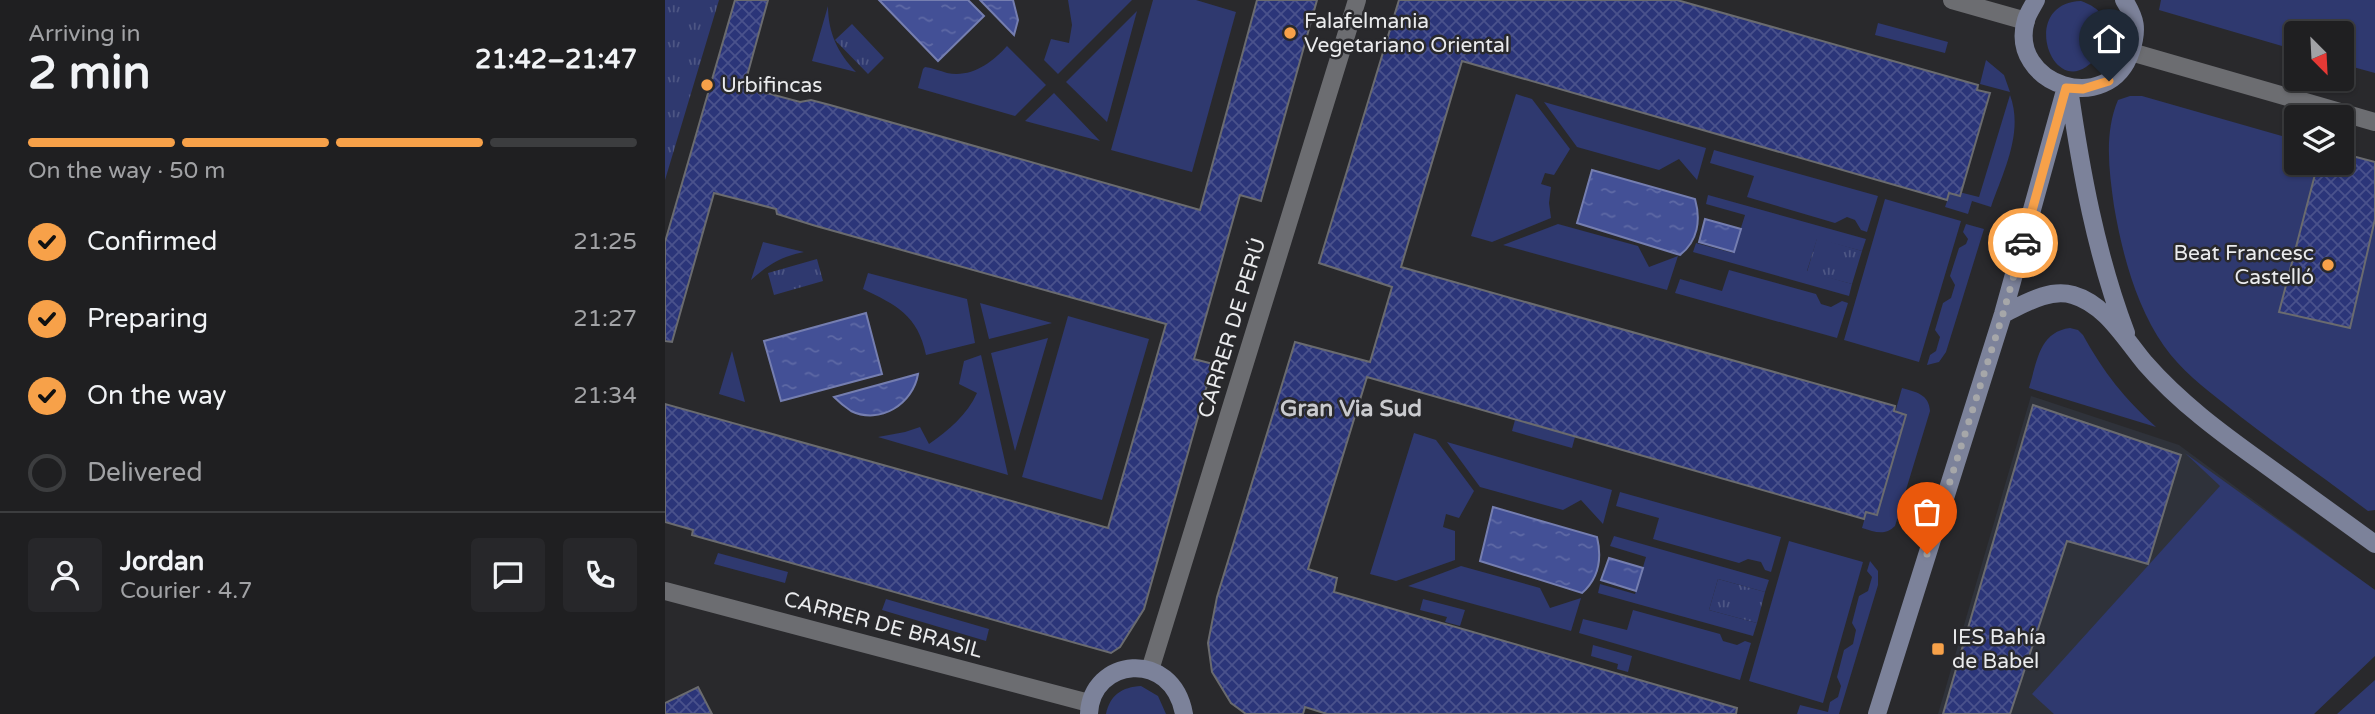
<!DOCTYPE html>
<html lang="en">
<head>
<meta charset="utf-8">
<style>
	body { margin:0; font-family:"Varela Round",sans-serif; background:#27272a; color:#f1f3f6; height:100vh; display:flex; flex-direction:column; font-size:26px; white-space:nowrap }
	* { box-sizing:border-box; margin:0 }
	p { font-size:23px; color:#a1a2a5 }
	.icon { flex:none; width:38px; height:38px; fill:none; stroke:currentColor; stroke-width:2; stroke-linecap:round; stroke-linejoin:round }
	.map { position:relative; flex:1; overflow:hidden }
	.drawer { display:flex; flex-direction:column; background:#1f1f21; width:665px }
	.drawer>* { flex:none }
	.needle { width:46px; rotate:156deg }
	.controls { position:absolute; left:1619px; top:21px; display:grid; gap:14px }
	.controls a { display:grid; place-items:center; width:70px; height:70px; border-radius:7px; background:#1f1f21; box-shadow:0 2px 5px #0004,0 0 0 2px #3c3d3f; font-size:35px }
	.pin { position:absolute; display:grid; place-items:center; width:60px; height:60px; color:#fff; margin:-72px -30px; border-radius:50% 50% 50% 0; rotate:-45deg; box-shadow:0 0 7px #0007 }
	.pin .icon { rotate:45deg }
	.courier { position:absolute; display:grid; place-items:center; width:70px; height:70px; margin:-35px; border:5px solid #f7a149; border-radius:50%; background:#fff; color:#222; box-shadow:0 2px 9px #0007 }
	.summary em { font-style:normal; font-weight:700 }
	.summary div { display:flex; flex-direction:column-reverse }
	.summary { display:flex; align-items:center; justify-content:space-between; height:119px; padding:0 28px }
	h1 { font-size:46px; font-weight:700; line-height:52px }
	.bar { display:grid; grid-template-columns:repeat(4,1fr); gap:10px 7px; align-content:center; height:84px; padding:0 28px }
	.bar i { height:9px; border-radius:5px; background:#3c3d3f }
	.bar .on { background:#f7a149 }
	.bar p { grid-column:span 4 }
	.line { display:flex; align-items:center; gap:18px; padding:0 28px; border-top:2px solid #3c3d3f }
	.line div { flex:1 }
	.round { display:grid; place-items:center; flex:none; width:74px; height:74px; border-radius:7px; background:#27272a }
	ol { padding:0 28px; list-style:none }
	li { display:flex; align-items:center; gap:21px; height:77px }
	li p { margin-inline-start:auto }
	li .icon { padding:7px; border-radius:50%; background:#f7a149; color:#111; stroke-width:4 }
	li:last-child { color:#a1a2a5 }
	li i { width:38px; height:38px; border:4px solid #3c3d3f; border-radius:50% }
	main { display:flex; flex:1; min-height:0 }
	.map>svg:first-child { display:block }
	.built { fill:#2f323a }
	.green { fill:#2f396f }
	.park { fill:url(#park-tufts) }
	.water { fill:url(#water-ripples); stroke:#757eb0; stroke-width:2 }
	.building { fill:url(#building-cross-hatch); stroke:#6a6b6f; stroke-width:2 }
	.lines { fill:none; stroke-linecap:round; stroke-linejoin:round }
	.street { stroke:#6c6d71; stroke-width:18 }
	.secondary { stroke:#7c829a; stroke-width:18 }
	.done { stroke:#a6a7a9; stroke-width:7; stroke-dasharray:0 12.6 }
	.route { stroke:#f7a149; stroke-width:9 }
	.poi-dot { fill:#f7a149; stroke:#29292c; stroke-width:2.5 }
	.labels { text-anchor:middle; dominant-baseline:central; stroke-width:5; stroke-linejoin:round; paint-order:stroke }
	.poi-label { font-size:21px; fill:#eaebed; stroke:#29292c; text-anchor:start }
	.street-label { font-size:21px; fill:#eaebed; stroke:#29292c }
	.neighbourhood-label { font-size:23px; font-weight:bold; fill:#c9cace; stroke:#29292c }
</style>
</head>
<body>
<main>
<section class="drawer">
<div class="summary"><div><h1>2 min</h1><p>Arriving in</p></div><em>21:42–21:47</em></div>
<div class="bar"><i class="on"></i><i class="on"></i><i class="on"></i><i></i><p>On the way · 50 m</p></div>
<ol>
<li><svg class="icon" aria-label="check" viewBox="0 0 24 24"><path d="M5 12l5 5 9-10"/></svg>Confirmed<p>21:25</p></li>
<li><svg class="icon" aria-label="check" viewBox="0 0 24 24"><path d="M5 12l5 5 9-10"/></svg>Preparing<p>21:27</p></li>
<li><svg class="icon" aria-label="check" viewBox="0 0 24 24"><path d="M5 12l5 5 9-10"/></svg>On the way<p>21:34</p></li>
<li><i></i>Delivered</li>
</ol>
<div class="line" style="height:126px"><a class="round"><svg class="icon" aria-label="person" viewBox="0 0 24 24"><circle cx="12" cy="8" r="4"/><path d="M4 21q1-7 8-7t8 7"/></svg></a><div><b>Jordan</b><p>Courier · 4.7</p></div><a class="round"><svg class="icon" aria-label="chat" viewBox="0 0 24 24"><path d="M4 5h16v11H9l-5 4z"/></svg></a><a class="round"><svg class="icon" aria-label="phone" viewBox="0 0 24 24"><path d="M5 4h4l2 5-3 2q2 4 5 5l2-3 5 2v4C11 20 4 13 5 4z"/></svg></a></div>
</section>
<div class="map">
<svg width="1710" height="714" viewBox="0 0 1710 714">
	<defs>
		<pattern id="park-tufts" width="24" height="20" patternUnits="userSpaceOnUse" patternTransform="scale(1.75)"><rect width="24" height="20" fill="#2f396f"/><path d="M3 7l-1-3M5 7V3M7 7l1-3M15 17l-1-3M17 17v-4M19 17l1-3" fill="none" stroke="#4d5684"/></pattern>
		<pattern id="water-ripples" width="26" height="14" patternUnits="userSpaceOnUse" patternTransform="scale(1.75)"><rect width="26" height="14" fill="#435096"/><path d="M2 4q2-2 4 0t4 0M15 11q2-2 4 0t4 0" fill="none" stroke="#5e69a5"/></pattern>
		<pattern id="building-cross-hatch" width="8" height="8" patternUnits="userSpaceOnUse" patternTransform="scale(1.75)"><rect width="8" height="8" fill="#2b3579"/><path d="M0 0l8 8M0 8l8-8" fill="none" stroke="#4a528c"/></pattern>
	</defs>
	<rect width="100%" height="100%" fill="#29292c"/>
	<path class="built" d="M1366 396 1514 445 1710 590V650L1645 714H1273Z"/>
	<path class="green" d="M403 0H467L393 74 379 60 386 39 404 43 407 25Z
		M488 0H531L571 12 527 172 446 150Z
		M1496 0H1710V73L1677 64 1676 33H1631V50L1494 10Z
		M1416 1C1434 7 1449 22 1442 42 1438 52 1430 61 1421 67 1384 92 1356 3 1416 1Z
		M163 6C163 33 173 53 191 72L147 61Z
		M472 11 442 122 401 82Z
		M1213 23 1283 42 1280 53 1210 35Z
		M342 46 381 85 350 116 253 88 258 69 260 67C268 68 275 71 282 73 306 78 327 63 342 46Z
		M1321 60 1339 75 1345 92 1315 84Z
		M389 93 435 141 360 121Z
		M851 94 867 99 905 149 889 175 880 173 876 184 886 187 884 203 886 218 827 242 806 236Z
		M1345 95C1359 133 1338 172 1326 207L1307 201 1303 214 1280 207 1286 190 1314 197Z
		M1465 96H1477L1631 140V163H1676L1677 153 1710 163V510L1703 511C1655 475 1607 442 1561 405 1538 387 1516 370 1499 346 1471 306 1457 253 1449 206 1444 171 1439 133 1453 100Z
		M879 102 1041 148 1032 180 1014 159 994 170 912 147Z
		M1049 150 1213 196 1202 232 1196 230 1190 220 1182 217 1170 223 1082 197 1089 176 1045 163Z
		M1043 195 1201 239 1197 251 1152 239 1142 271 1187 284 1184 296 1028 252 1031 243 1068 253 1080 215 1041 204Z
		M1220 199 1296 221 1254 362 1179 340Z
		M893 224 973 246 984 267 1013 256 1002 290 838 245Z
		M1301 224 1319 229 1281 352 1274 362 1262 365 1265 355 1271 351 1275 337 1270 330 1278 303 1286 298 1290 285 1285 276 1294 248 1301 244 1303 239 1298 232Z
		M98 242 139 252C117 256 101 266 86 280Z
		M1064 270 1151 294 1156 304 1166 307 1177 301 1183 303 1172 338 1010 293 1015 279 1057 291Z
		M203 273 302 299 310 343 261 355C253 315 231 305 198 289Z
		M315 303 387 323 324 339Z
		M403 316 484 339 437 500 357 477Z
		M1405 328 1413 330 1418 335C1439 373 1459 398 1491 427L1364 388C1372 362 1374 332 1405 328Z
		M383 338 350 451 326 353Z
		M67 351 80 402 54 394Z
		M316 355 343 475 213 437 240 432 255 427 264 444C284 430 302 415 312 393L294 384 299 361Z
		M1237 388C1251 392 1264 394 1265 411L1230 526C1220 536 1210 532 1197 528Z
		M867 419 896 427 895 433 910 437 907 448 847 431 850 420 865 424Z
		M749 433 771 440 809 491 794 518 781 514 778 527 790 531V560L731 581 705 574Z
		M782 442 947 490 938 524 916 500 898 510 815 487Z
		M1520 453 1710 590V656L1649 714H1389L1367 694 1555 486Z
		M955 492 1116 537 1106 572 1100 570 1096 562 1083 559 1074 563 988 539 994 518 951 506Z
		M949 536 1104 580 1100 592 1053 579 1044 610 1092 623 1088 636 933 593 935 584 970 594 981 557 945 546Z
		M1124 541 1198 562 1158 703 1084 681Z
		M53 553 123 572 120 583 49 564Z
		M1205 561 1213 571V585L1174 714H1132L1135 705 1163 712 1165 702 1173 697 1176 686 1172 677 1179 650 1188 644 1191 630 1187 623 1194 596 1203 591 1207 577 1202 571Z
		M796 566 875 588 885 608 916 598 906 631 743 586Z
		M221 599 324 629 321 641 217 610Z
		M758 599 800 610 795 626 780 622 782 617 755 610Z
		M968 610 1055 634 1058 641 1072 645 1080 641 1086 643 1075 680 914 633 918 619 962 630Z
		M928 645 967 656 963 672 952 669 953 664 926 656Z
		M1710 680V714H1672Z
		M476 686 493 696 501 714H441C445 695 457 687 476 686Z"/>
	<path class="park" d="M0 0H54L0 180Z
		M187 24 219 58 203 74 170 40Z
		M1152 238 1197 251 1187 284 1142 272Z
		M152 259 158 281 109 295 103 273Z
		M1053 579 1100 592 1092 623 1044 610Z"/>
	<path class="water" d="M214 0H303L319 16 273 61Z
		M315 0H348L353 20 349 35Z
		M927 170 1030 199C1036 220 1033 241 1015 255L912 223Z
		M1040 219 1076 229 1069 252 1034 242Z
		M201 313 217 374 116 401 99 341Z
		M253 374C248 404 215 425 186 411 180 407 174 402 169 397Z
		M828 507 932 537C937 558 934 578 917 593L815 561Z
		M944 558 978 568 971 591 936 580Z"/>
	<path class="building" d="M70 0H103L79 87 135 102 146 100 165 105 535 210 592 0H652L596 201 575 195 529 359 548 364 479 609 455 647 446 653 27 535 28 530 0 522V404L443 528 501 324 151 226 112 214 111 209 49 193 7 342 0 341V242Z
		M734 0H1012L1313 85 1312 90 1325 93 1295 196 1284 193 1282 200 797 61 736 267 1230 406 1229 411 1241 415 1212 515 1201 512 1199 519 702 377 643 569 672 578 669 592 1072 708 1071 714H662L640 707 638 714H581L566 703 547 672 543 643 552 597 630 342 705 362 727 287 654 263Z
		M1676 153 1710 162V219L1685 328 1614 312 1653 163H1676Z
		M1368 405 1516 455 1483 564 1402 541 1345 714H1278Z
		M33 687 47 714H0V703Z"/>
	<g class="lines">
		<path class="street" d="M1287 0 1361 21
			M1466 52 1710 122
			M0 591 424 703
			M485 670 692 0"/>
		<path class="secondary" d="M1371 0C1368 6 1363 13 1361 20 1342 84 1444 119 1466 51 1473 29 1471 19 1459 0
			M1404 88C1416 171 1431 254 1461 333
			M1338 314C1359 304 1384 288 1408 295 1440 304 1460 339 1480 363 1514 402 1556 433 1598 463 1635 490 1673 517 1710 544
			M424 714C426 658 507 648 519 714
			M1212 714 1338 314 1401 87"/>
	</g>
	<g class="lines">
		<path class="done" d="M1262 554 1338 314 1358 243"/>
		<path class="route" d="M1358 243 1401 88 1418 89 1444 81"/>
	</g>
	<g class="poi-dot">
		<circle cx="625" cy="33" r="7"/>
		<circle cx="42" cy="85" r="7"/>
		<circle cx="1663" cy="265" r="7"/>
		<rect x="1266" y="642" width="14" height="14" rx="3.5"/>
	</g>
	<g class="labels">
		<g class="poi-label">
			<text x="639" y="21">Falafelmania<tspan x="639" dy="24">Vegetariano Oriental</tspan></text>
			<text x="56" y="85">Urbifincas</text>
			<text x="1649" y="253" text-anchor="end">Beat Francesc<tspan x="1649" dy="24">Castelló</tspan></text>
			<text x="1287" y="637">IES Bahía<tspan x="1287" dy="24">de Babel</tspan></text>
		</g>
		<g class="street-label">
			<text transform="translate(567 328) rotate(-73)">CARRER DE PERÚ</text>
			<text transform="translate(218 625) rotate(15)">CARRER DE BRASIL</text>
		</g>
		<g class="neighbourhood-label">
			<text x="686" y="409">Gran Via Sud</text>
		</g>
	</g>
</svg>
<div class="controls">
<a><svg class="needle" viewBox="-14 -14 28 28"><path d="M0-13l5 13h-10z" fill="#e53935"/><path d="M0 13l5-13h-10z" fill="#a1a2a5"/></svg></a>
<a><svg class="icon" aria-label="layers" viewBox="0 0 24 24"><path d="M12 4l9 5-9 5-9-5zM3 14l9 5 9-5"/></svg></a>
</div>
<div class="pin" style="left:1262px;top:554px;background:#ea580c"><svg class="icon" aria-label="bag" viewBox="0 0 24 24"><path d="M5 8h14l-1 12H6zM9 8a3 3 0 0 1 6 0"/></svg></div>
<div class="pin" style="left:1444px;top:81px;background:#1f2937"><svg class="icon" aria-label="home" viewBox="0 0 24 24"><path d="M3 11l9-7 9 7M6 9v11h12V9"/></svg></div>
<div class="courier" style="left:1358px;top:243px"><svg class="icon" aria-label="car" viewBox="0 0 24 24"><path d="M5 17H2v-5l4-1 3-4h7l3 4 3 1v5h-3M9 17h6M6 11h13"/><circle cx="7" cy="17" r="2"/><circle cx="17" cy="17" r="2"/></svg></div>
</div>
</main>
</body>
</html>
